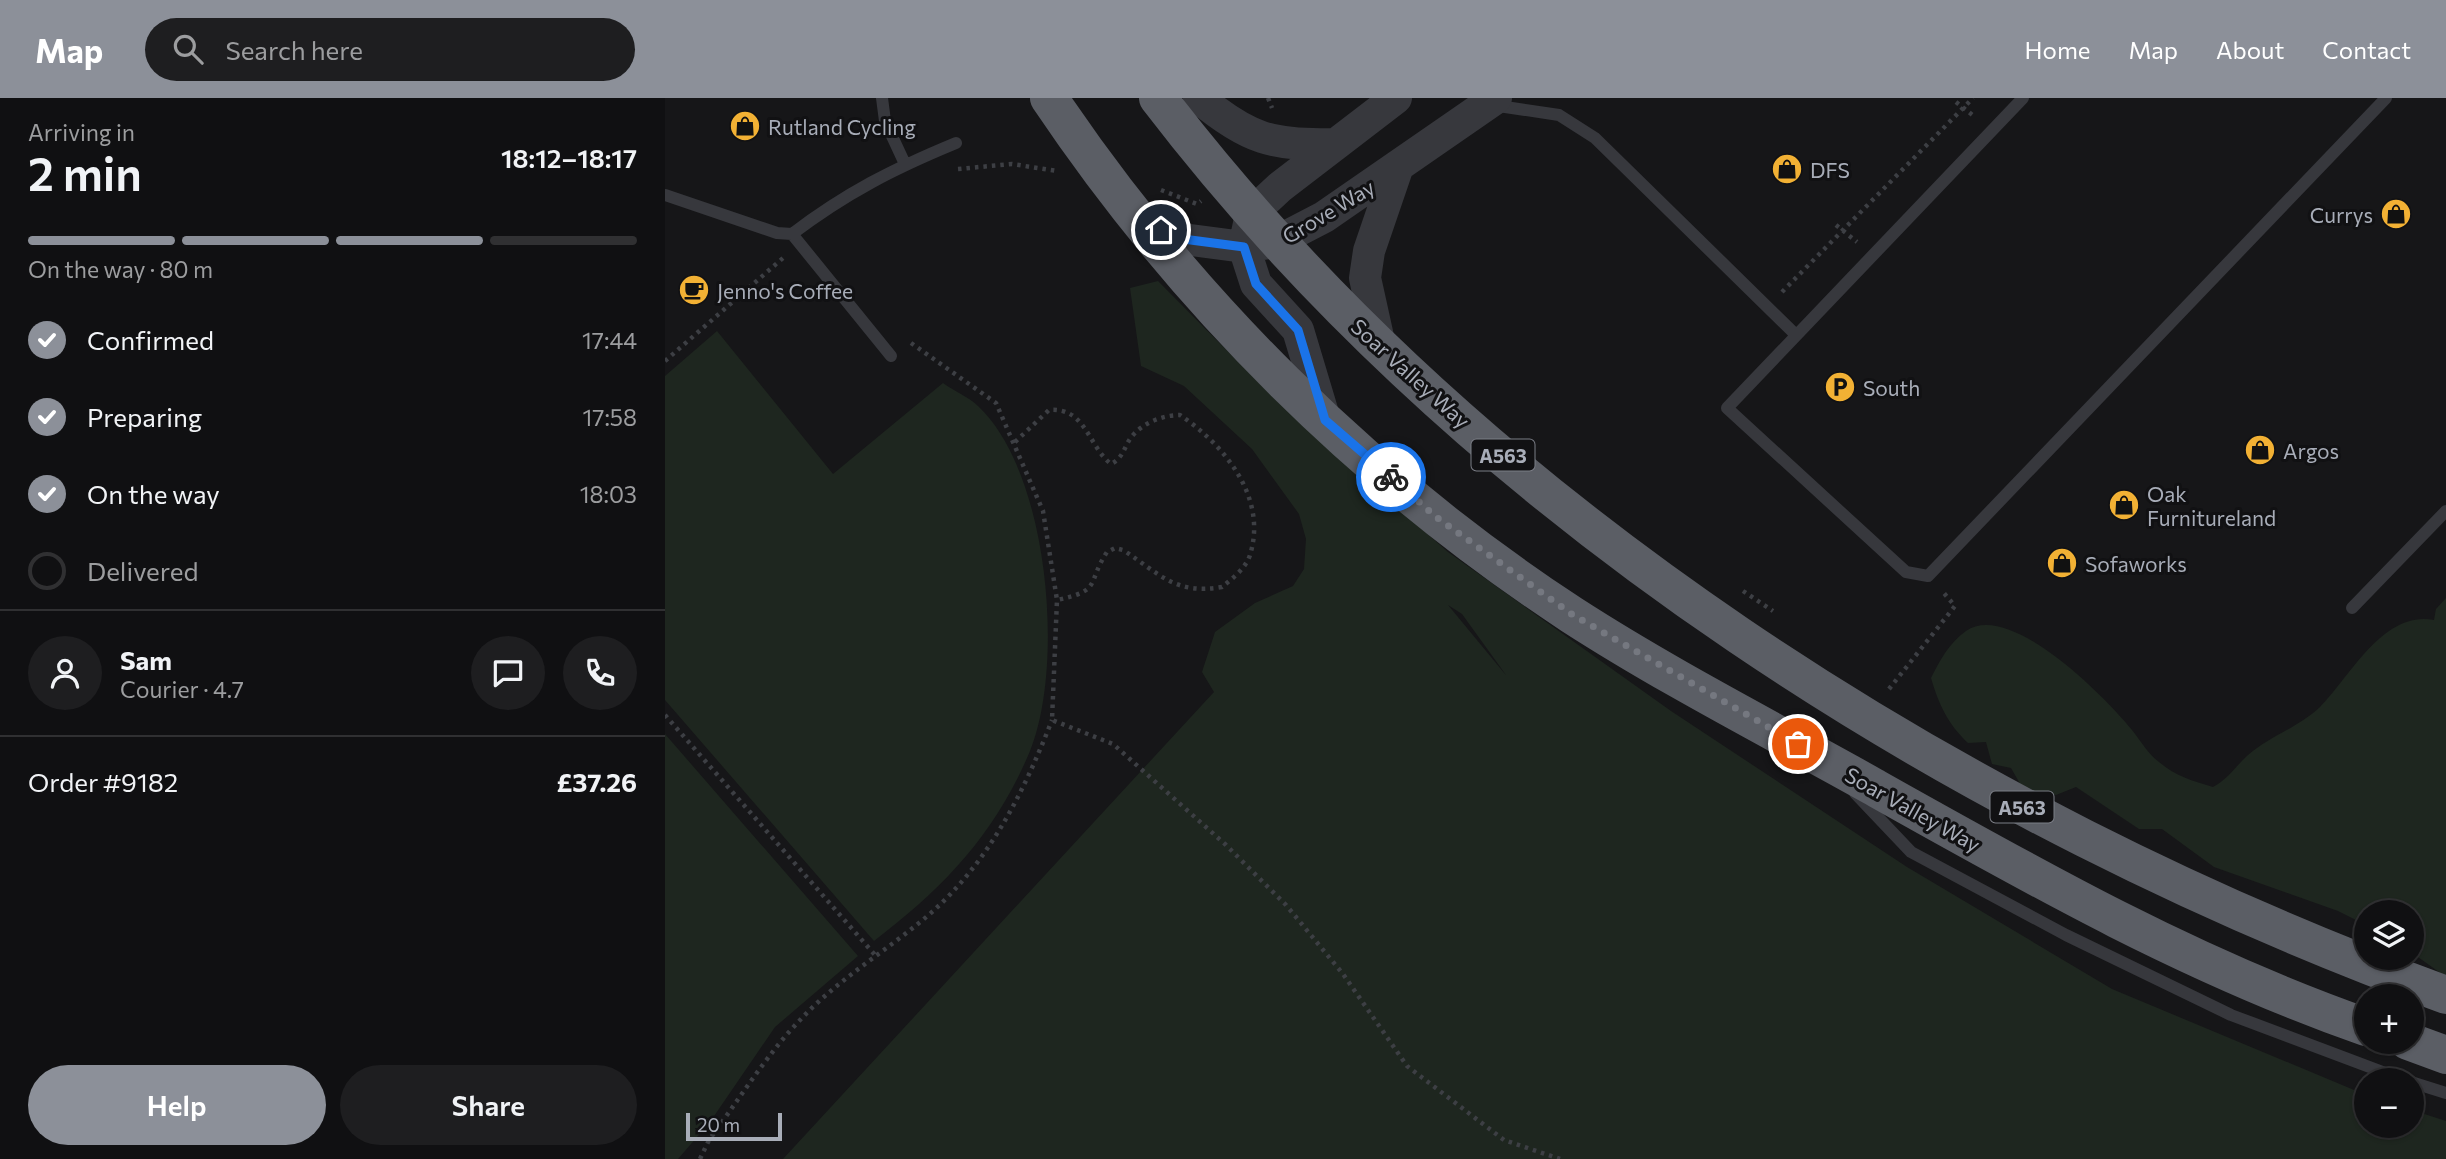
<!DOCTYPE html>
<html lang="en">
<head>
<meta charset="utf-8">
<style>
	body { margin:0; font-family:Commissioner,sans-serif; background:#1e1e20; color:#f1f3f6; height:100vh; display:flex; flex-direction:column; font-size:26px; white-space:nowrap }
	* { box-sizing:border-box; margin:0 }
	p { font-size:23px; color:#9c9d9f }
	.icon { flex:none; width:38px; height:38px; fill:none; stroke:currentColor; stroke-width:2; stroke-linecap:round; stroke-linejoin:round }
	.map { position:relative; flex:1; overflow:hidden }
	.sheet { display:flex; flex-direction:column; background:#101012; width:665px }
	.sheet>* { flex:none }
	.tools { position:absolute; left:1689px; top:802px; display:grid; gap:14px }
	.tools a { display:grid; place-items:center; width:70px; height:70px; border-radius:50%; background:#101012; box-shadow:0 2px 5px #0004,0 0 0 2px #303032; font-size:35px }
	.scale { position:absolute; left:21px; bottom:18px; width:96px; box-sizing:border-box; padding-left:7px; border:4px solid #a8adb8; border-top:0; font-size:19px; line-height:24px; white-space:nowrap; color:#a8adb8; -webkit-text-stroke:5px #111113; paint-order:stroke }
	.pin { position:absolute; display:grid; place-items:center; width:60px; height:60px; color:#fff; margin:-30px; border:4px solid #fff; border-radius:50%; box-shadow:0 2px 7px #0007 }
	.courier { position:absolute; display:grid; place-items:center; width:70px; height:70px; margin:-35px; border:5px solid #1a73e8; border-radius:50%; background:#fff; color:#222; box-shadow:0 2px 9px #0007 }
	.summary em { font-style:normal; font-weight:600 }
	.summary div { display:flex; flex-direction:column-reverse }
	.summary { display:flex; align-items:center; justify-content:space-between; height:119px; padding:0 28px }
	h1 { font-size:46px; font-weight:600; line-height:52px }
	.bar { display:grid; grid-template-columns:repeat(4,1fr); gap:10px 7px; align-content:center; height:84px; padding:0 28px }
	.bar i { height:9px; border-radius:5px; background:#303032 }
	.bar .on { background:#8c9099 }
	.bar p { grid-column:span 4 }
	.line { display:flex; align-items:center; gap:18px; padding:0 28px; border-top:2px solid #303032 }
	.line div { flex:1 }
	.round { display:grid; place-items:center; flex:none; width:74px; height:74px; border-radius:37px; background:#1e1e20 }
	ol { padding:0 28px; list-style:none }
	li { display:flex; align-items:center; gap:21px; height:77px }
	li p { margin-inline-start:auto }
	li .icon { padding:7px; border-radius:50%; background:#8c9099; color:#fff; stroke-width:4 }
	li:last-child { color:#9c9d9f }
	li i { width:38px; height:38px; border:4px solid #303032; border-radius:50% }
	.primary-button { display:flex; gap:14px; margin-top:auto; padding:14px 28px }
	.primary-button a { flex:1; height:80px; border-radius:42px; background:#8c9099; color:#fff; font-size:28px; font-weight:600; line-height:80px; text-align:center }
	.primary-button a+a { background:#1e1e20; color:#f1f3f6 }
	header { display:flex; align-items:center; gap:42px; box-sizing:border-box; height:98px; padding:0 35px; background:#8c9099; color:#fff }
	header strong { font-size:33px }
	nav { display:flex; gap:38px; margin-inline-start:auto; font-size:24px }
	.search { width:490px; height:63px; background:#1e1e20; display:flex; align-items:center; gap:18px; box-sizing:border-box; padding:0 24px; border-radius:38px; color:#9c9d9f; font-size:26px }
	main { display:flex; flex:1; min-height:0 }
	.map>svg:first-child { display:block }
	.green { fill:#1e261f; fill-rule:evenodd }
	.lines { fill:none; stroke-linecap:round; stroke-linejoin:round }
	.path { stroke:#3d3f44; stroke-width:4.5; stroke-dasharray:3.5 5; stroke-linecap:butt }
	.service { stroke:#37383d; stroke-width:12 }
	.tertiary { stroke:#37383d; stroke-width:32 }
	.trunk { stroke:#5b5e65; stroke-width:38 }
	.done { stroke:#757880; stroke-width:7; stroke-dasharray:0 12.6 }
	.route { stroke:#1a73e8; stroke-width:9 }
	.labels { text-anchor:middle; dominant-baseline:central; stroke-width:6; stroke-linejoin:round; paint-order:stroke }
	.shield { fill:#111113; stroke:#7b7e86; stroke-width:2 }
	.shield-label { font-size:19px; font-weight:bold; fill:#a8adb8 }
	.poi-label { font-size:21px; fill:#a8adb8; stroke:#111113; text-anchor:start }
	.street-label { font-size:21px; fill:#a8adb8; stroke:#111113 }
</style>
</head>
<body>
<header>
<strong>Map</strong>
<div class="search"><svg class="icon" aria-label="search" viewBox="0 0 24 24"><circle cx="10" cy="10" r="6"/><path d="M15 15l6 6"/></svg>Search here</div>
<nav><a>Home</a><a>Map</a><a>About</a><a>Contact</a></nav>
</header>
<main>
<section class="sheet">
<div class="summary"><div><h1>2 min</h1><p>Arriving in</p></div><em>18:12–18:17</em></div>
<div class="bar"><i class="on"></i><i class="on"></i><i class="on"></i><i></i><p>On the way · 80 m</p></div>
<ol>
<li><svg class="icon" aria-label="check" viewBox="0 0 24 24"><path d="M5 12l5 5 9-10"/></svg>Confirmed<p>17:44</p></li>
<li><svg class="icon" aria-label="check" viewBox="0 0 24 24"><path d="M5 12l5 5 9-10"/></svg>Preparing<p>17:58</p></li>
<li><svg class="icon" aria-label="check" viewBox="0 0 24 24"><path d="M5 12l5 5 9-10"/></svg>On the way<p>18:03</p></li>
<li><i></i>Delivered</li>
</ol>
<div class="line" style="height:126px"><a class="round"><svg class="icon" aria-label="person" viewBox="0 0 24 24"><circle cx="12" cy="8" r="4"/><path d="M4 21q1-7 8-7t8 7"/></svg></a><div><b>Sam</b><p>Courier · 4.7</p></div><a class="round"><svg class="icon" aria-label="chat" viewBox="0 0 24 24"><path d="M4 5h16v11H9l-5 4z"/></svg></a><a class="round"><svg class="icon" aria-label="phone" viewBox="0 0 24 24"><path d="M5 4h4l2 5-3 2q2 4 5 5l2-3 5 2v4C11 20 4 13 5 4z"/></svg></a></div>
<div class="line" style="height:91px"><div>Order #9182</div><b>£37.26</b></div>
<div class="primary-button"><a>Help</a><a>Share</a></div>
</section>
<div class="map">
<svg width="1781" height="1061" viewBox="0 0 1781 1061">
	<rect width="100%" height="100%" fill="#161618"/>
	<path class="green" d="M493 183 613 304 783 454 1006 613 1242 769 1447 891 1701 997V1027H1746L1747 1012 1781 1023V1061H118L549 594 537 574 550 534 590 505 628 488 639 471 641 441 634 416 587 351 519 288 476 268 465 190ZM783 507 797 516 841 577 840 576Z
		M52 233 168 376 278 285C289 293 304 299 313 308 384 374 400 567 365 653 331 735 279 790 209 843L0 602V278Z
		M1781 500V879L1753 859H1747L1746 814H1701V827L1673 813 1549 769 1497 731H1474L1411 689 1391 697 1358 691 1346 670 1327 666 1321 644 1303 645C1283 626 1274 607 1266 580 1275 562 1284 545 1301 533 1345 502 1441 600 1467 632 1476 643 1482 655 1494 664 1510 678 1528 683 1548 689 1563 681 1570 669 1583 657 1605 638 1634 629 1655 609 1685 579 1718 512 1769 522L1771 511Z
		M0 636 193 858 110 929 45 1024 13 1061H0Z"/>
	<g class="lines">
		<path class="path" d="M603 0 607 10
			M1291 4 1310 19
			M293 71 347 66 392 73
			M496 92 532 106 536 103
			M1171 127 1192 144
			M1117 194 1308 0
			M246 245 331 305 378 413 392 502 387 622 448 646 561 747 621 807 678 876 742 968 839 1042 895 1061
			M0 263 118 160
			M350 344 384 312C421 309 423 348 446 366 460 359 459 346 469 336 480 324 499 317 515 317 559 347 603 399 585 457 581 470 567 481 557 489 510 497 495 476 458 452L450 450 442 454C421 486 438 492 392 502
			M1078 493 1108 513
			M1224 591 1290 508 1278 494
			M0 617 210 857
			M35 1061 44 1042C73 1003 104 953 138 919 172 883 216 856 254 825 320 772 357 699 387 622"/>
		<path class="service" d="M217 0 220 23 240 66
			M1358 0 1062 310 1241 474 1263 478 1721 0
			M827 7 894 17 930 40 1131 237
			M0 97 112 135 127 136 226 258
			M127 136C181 95 228 71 291 45
			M1687 510 1781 413
			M1190 695 1246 754 1401 837 1566 917 1739 982
			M1746 984 1781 995"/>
		<path class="tertiary" d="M534 0C583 41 608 48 670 46
			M474 124 518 141 579 149 611 144 659 119 831 0
			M715 248 700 180 704 153 732 71
			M660 322 633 232 591 186 579 149 586 116 615 89 731 0"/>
		<path class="trunk" d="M384 0C521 204 701 382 907 517 1003 579 1107 632 1207 688 1367 778 1526 868 1701 929
			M493 0C810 414 1296 720 1781 897
			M1743 943 1781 957"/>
	</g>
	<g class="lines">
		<path class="done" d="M726 379 771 419 908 517 1133 646"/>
		<path class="route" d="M496 132 518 141 579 149 591 186 633 232 660 322 726 379"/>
	</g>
	<defs>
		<g id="shop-disc" transform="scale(1.575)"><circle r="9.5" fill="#f2b134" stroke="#111113"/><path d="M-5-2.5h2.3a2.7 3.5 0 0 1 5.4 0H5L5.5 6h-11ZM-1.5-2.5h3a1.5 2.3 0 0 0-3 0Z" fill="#111"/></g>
		<g id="cafe-disc" transform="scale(1.575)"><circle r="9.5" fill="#f2b134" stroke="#111113"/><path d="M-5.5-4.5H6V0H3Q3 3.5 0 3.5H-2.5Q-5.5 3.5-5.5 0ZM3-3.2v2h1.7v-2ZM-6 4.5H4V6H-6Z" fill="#111"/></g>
		<g id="parking-disc" transform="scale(1.575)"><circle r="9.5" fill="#f2b134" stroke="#111113"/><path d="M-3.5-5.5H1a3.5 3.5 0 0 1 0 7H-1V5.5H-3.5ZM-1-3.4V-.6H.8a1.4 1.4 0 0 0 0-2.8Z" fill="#111"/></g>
	</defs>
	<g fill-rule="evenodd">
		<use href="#shop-disc" x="80" y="28"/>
		<use href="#shop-disc" x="1122" y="71"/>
		<use href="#shop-disc" x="1731" y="116"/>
		<use href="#cafe-disc" x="29" y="192"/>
		<use href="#parking-disc" x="1175" y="289"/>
		<use href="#shop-disc" x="1595" y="352"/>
		<use href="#shop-disc" x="1459" y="407"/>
		<use href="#shop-disc" x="1397" y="465"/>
	</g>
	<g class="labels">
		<g class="shield">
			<rect x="806.5" y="341.5" width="63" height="31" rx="5"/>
			<rect x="1325.5" y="693.5" width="63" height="31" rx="5"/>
		</g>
		<g class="shield-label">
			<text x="838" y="357">A563</text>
			<text x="1357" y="709">A563</text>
		</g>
		<g class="poi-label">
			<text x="103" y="28">Rutland Cycling</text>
			<text x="1145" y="71">DFS</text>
			<text x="1708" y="116" text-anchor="end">Currys</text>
			<text x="52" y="192">Jenno's Coffee</text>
			<text x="1198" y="289">South</text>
			<text x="1618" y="352">Argos</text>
			<text x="1482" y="395">Oak<tspan x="1482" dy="24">Furnitureland</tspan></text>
			<text x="1420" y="465">Sofaworks</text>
		</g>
		<g class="street-label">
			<text transform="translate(663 113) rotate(-31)">Grove Way</text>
			<text transform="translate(746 275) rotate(42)">Soar Valley Way</text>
			<text transform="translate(1248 711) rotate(29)">Soar Valley Way</text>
		</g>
	</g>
</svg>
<div class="tools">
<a><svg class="icon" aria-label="layers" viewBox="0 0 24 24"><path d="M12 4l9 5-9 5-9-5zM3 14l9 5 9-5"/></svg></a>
<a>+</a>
<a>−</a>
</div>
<div class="scale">20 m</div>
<div class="pin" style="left:1133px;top:646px;background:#ea580c"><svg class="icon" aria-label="bag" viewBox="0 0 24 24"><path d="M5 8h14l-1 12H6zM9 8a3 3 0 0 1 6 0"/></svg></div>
<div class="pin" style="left:496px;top:132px;background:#1f2937"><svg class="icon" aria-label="home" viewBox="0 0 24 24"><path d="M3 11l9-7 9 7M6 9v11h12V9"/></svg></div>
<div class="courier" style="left:726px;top:379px"><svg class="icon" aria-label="bike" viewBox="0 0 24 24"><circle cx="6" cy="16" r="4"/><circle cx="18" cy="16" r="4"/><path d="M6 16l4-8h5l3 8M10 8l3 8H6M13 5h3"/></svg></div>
</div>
</main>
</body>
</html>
